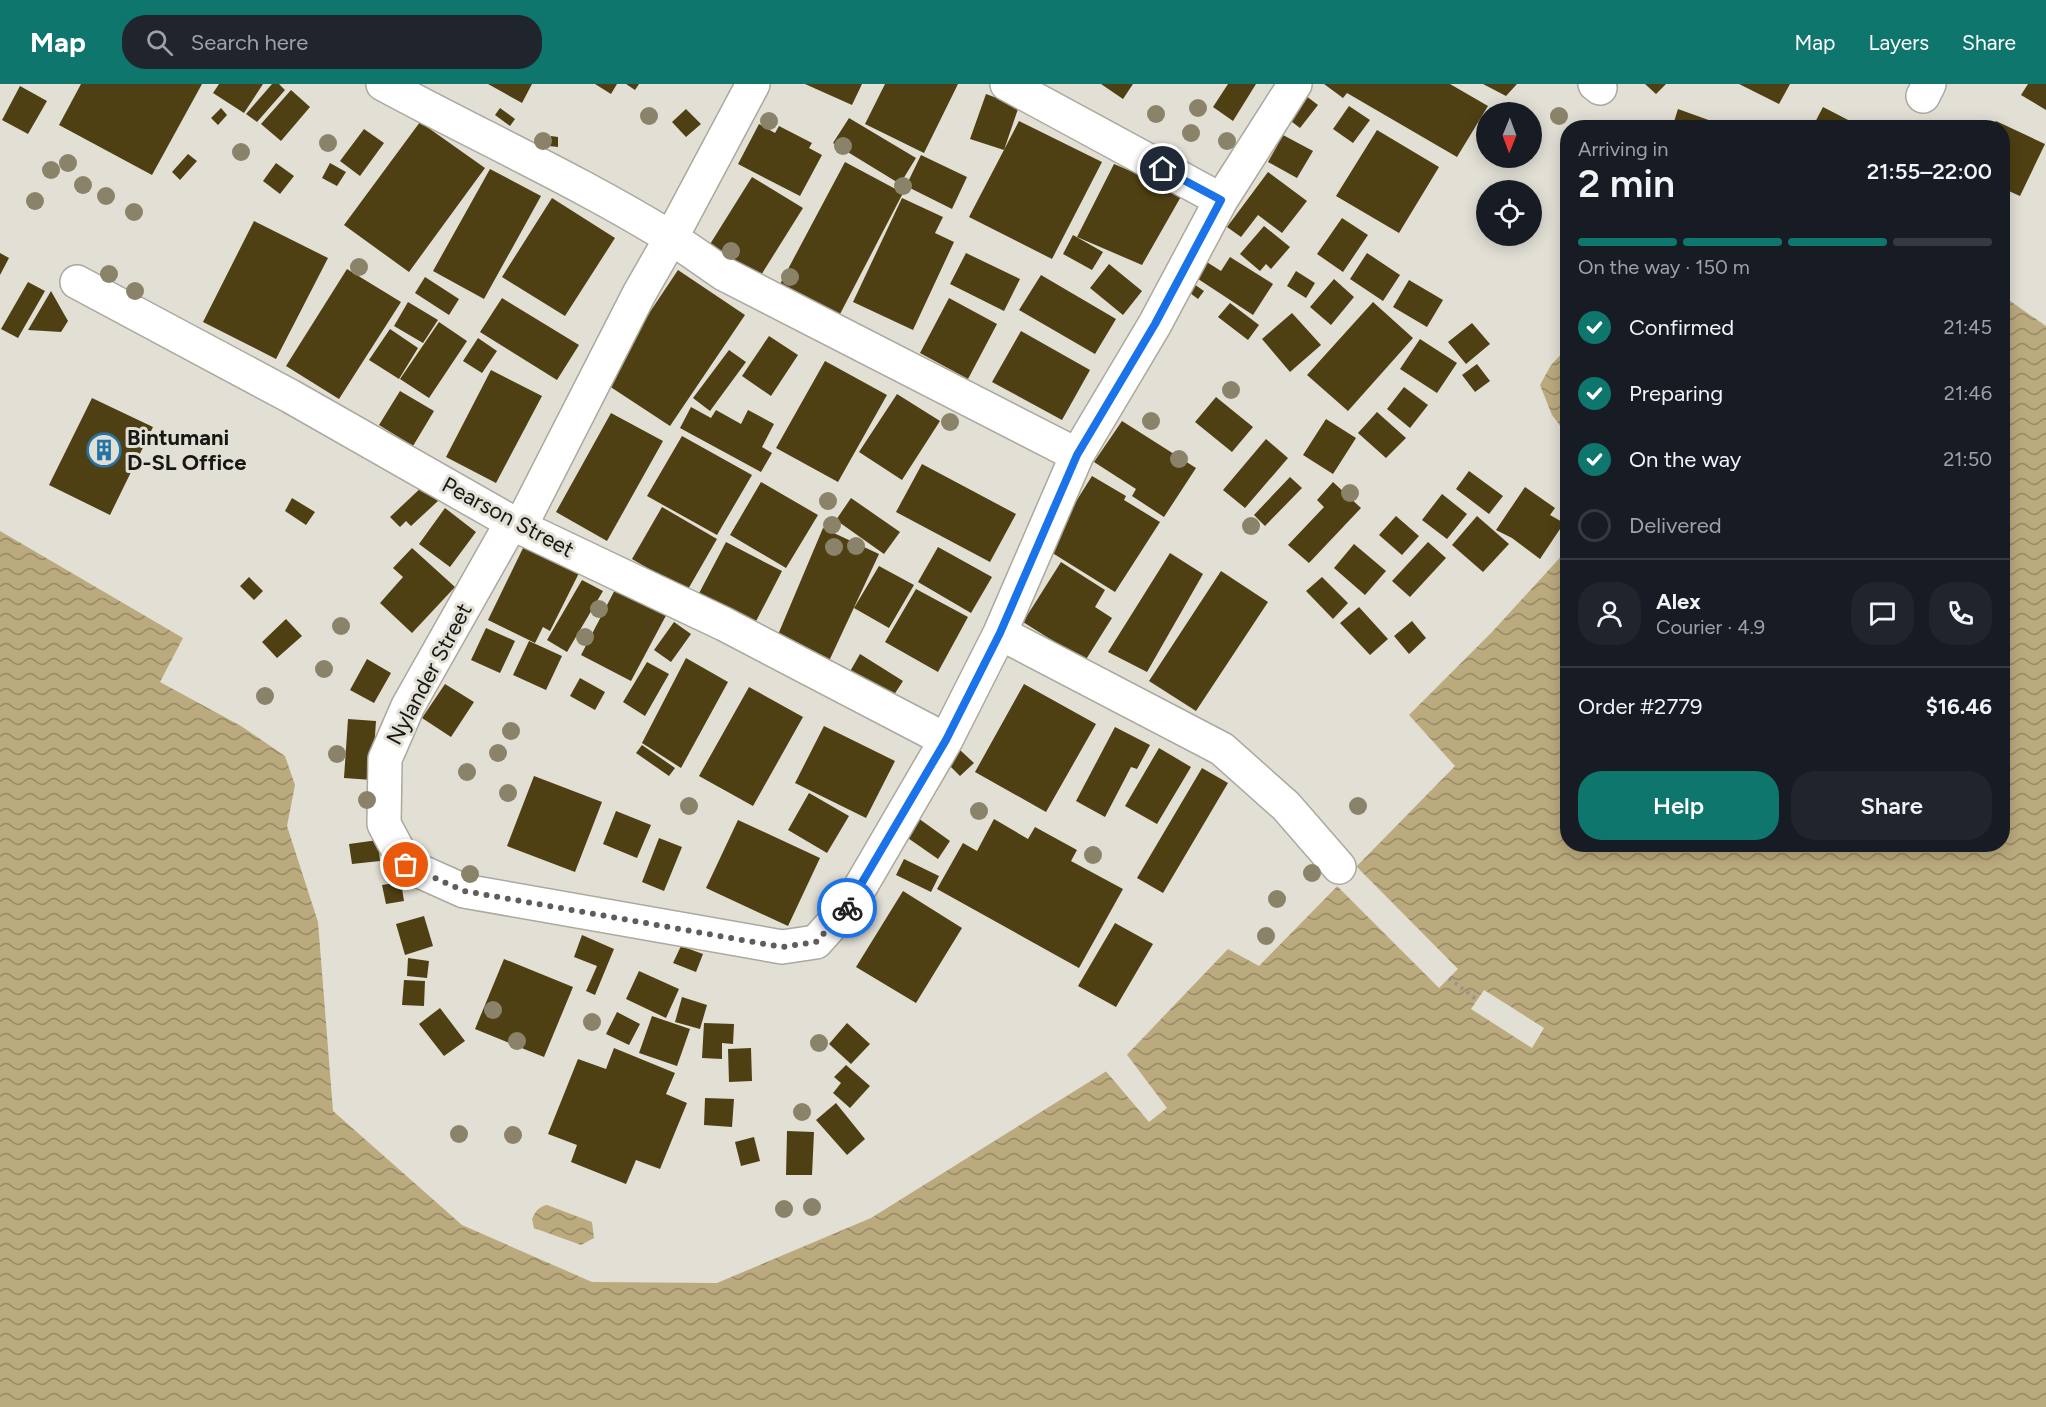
<!DOCTYPE html>
<html lang="en">
<head>
<meta charset="utf-8">
<style>
	body { margin:0; font-family:Figtree,sans-serif; background:#20242c; color:#f1f3f6; height:100vh; display:flex; flex-direction:column; font-size:22px; white-space:nowrap }
	* { box-sizing:border-box; margin:0 }
	p { font-size:20px; color:#9ea1a6 }
	.icon { flex:none; width:33px; height:33px; fill:none; stroke:currentColor; stroke-width:2; stroke-linecap:round; stroke-linejoin:round }
	.map { position:relative; flex:1; overflow:hidden }
	.details { position:absolute; left:1560px; top:36px; width:450px; height:732px; display:flex; flex-direction:column; background:#171b24; border-radius:24px; box-shadow:0 3px 15px #0003 }
	.details>* { flex:none }
	.needle { width:39px; rotate:181deg }
	.fabs { position:absolute; left:1476px; top:18px; display:grid; gap:12px }
	.fabs a { display:grid; place-items:center; width:66px; height:66px; border-radius:50%; background:#171b24; box-shadow:0 3px 15px #0003; font-size:30px }
	.pin { position:absolute; display:grid; place-items:center; width:51px; height:51px; color:#fff; margin:-26px; border:3px solid #fff; border-radius:50%; box-shadow:0 2px 6px #0007 }
	.courier { position:absolute; display:grid; place-items:center; width:60px; height:60px; margin:-30px; border:4px solid #1a73e8; border-radius:50%; background:#fff; color:#222; box-shadow:0 2px 8px #0007 }
	.summary em { font-style:normal; font-weight:600 }
	.summary div { display:flex; flex-direction:column-reverse }
	.summary { display:flex; align-items:center; justify-content:space-between; height:102px; padding:0 18px }
	h1 { font-size:39px; font-weight:600; line-height:45px }
	.bar { display:grid; grid-template-columns:repeat(4,1fr); gap:9px 6px; align-content:center; height:72px; padding:0 18px }
	.bar i { height:8px; border-radius:4px; background:#363941 }
	.bar .selected { background:#0f766e }
	.bar p { grid-column:span 4 }
	.line { display:flex; align-items:center; gap:15px; padding:0 18px; border-top:2px solid #363941 }
	.line div { flex:1 }
	.round { display:grid; place-items:center; flex:none; width:63px; height:63px; border-radius:24px; background:#20242c }
	ol { padding:0 18px; list-style:none }
	li { display:flex; align-items:center; gap:18px; height:66px }
	li p { margin-inline-start:auto }
	li .icon { padding:6px; border-radius:50%; background:#0f766e; color:#fff; stroke-width:4 }
	li:last-child { color:#9ea1a6 }
	li i { width:33px; height:33px; border:3px solid #363941; border-radius:50% }
	.button { display:flex; gap:12px; margin-top:auto; padding:12px 18px }
	.button a { flex:1; height:69px; border-radius:24px; background:#0f766e; color:#fff; font-size:24px; font-weight:600; line-height:69px; text-align:center }
	.button a+a { background:#20242c; color:#f1f3f6 }
	header { display:flex; align-items:center; gap:36px; box-sizing:border-box; height:84px; padding:0 30px; background:#0f766e; color:#fff }
	header strong { font-size:28px }
	nav { display:flex; gap:33px; margin-inline-start:auto; font-size:21px }
	.search { width:420px; height:54px; background:#20242c; display:flex; align-items:center; gap:15px; box-sizing:border-box; padding:0 21px; border-radius:24px; color:#9ea1a6; font-size:22px }
	.map>svg:first-child { display:block }
	.water { fill:url(#water-waves) }
	.pier { fill:#e2dfd5 }
	.building { fill:#4f4013 }
	.lines { fill:none; stroke-linecap:round; stroke-linejoin:round }
	.minor-casing { stroke:#aba89f; stroke-width:36 }
	.path { stroke:#97958d; stroke-width:4; stroke-dasharray:3 4.5; stroke-linecap:butt }
	.minor { stroke:#fff; stroke-width:33 }
	.tree { fill:#8b8369 }
	.done { stroke:#5f5d58; stroke-width:6; stroke-dasharray:0 10.8 }
	.route { stroke:#1a73e8; stroke-width:8 }
	.labels { text-anchor:middle; dominant-baseline:central; stroke-width:6; stroke-linejoin:round; paint-order:stroke }
	.poi-label { font-size:22px; font-weight:bold; fill:#181714; stroke:#e2dfd5; text-anchor:start }
	.street-label { font-size:22px; fill:#181714; stroke:#e2dfd5 }
</style>
</head>
<body>
<header>
<strong>Map</strong>
<div class="search"><svg class="icon" aria-label="search" viewBox="0 0 24 24"><circle cx="10" cy="10" r="6"/><path d="M15 15l6 6"/></svg>Search here</div>
<nav><a>Map</a><a>Layers</a><a>Share</a></nav>
</header>
<div class="map">
<svg width="2046" height="1323" viewBox="0 0 2046 1323">
	<defs>
		<pattern id="water-waves" width="16" height="10" patternUnits="userSpaceOnUse" patternTransform="scale(1.5)"><rect width="16" height="10" fill="#bbaa7d"/><path d="M0 5q4-4 8 0t8 0" fill="none" stroke="#978965"/></pattern>
	</defs>
	<rect width="100%" height="100%" fill="#e2dfd5"/>
	<path class="water" d="M2003 212 2046 242V1323H0V447L183 554 160 598 241 642 285 672 295 701 287 742 318 838 333 1027 462 1141 592 1198 717 1199 871 1134 1118 980 1228 865 1259 882 1455 682 1409 631 1492 548 1567 466 1568 760H2002Z
		M1567 264V351L1552 331 1540 301 1551 281Z
		M547 1121 592 1138 594 1154 581 1161 534 1144 532 1135C536 1127 538 1123 547 1121Z"/>
	<path class="pier" d="M1354 780 1458 885 1439 904 1335 800Z
		M1484 906 1544 944 1532 964 1471 925Z
		M1125 968 1167 1024 1149 1038 1104 985 1116 977Z"/>
	<path class="building" d="M81 0H202L152 91 59 41Z
		M219 0H263L244 29 213 9Z
		M272 0H279L285 6 257 38 246 30Z
		M488 0H532L522 19Z
		M595 0H617L611 10Z
		M626 0H639L635 6Z
		M805 0H862L852 21Z
		M885 0H958L924 69 865 40Z
		M1101 0H1133L1123 15Z
		M1228 0H1256L1233 37 1213 23Z
		M1324 0H1450L1488 22 1457 73 1347 9 1343 14Z
		M1483 0H1517L1506 12Z
		M1645 0H1666L1656 10Z
		M1739 0H1790L1779 20Z
		M2028 0H2046V26L2021 11Z
		M20 2 47 17 28 50 2 36Z
		M1297 5 1318 21 1300 44 1279 28Z
		M291 6 310 23 281 57 261 40Z
		M986 10 1019 22 1004 66 970 55Z
		M1349 22 1370 36 1353 59 1333 45Z
		M1823 23 1852 38 1849 44H1812Z
		M221 24 227 31 218 41 211 34Z
		M500 24 515 35 510 42 495 31Z
		M686 25 701 40 686 53 672 38Z
		M1678 25 1728 43V44H1672Z
		M849 34 916 74 900 100 833 59Z
		M1019 37 1102 78 1052 175 969 133Z
		M1996 37 2045 60 2020 112 2002 104V44H1993Z
		M420 38 485 84 409 188 344 141Z
		M759 40 775 49 779 42 812 59 809 64 822 71 800 112 738 80Z
		M364 45 384 59 360 92 340 77Z
		M1377 46 1439 83 1399 149 1336 112Z
		M1283 51 1313 67 1297 94 1268 78Z
		M551 52 558 53V63L549 62Z
		M188 70 197 77 180 96 172 88Z
		M921 71 967 93 952 125 906 102Z
		M845 78 903 109 839 232 779 202Z
		M276 79 294 92 280 110 263 97Z
		M330 79 346 88 337 102 322 94Z
		M1114 80 1183 109 1142 181 1077 153Z
		M490 85 541 112 484 215 433 187Z
		M1268 88 1307 117 1282 149 1258 131 1241 153 1227 143Z
		M752 93 803 124 758 196 707 165Z
		M552 114 615 154 565 232 502 193Z
		M902 114 943 133 935 149 954 158 913 246 853 218Z
		M1342 134 1368 151 1343 188 1317 170Z
		M254 137 328 174 276 275 203 238Z
		M1264 142 1290 163 1271 185 1266 180 1260 187 1240 170Z
		M1073 151 1103 168 1092 186 1063 170Z
		M0 169 9 174 0 191Z
		M966 169 1020 195 1004 227 950 200Z
		M1367 169 1400 191 1383 217 1350 195Z
		M1230 173 1273 200 1253 231 1192 191 1202 175 1221 187Z
		M1109 180 1142 207 1123 231 1090 204Z
		M347 185 401 218 339 315 286 282Z
		M678 186 745 231 670 342 603 298Z
		M1296 187 1315 199 1306 214 1287 202Z
		M1041 191 1116 235 1095 270 1019 226Z
		M425 193 459 215 449 231 415 209Z
		M1334 195 1354 213 1331 241 1310 223Z
		M1409 196 1443 216 1427 243 1393 223Z
		M28 198 45 207 18 254 1 245Z
		M1191 198 1204 207 1198 215 1186 206Z
		M51 207 68 237 61 248 28 246Z
		M502 214 579 261 557 296 480 248Z
		M949 214 997 240 968 295 920 269Z
		M408 218 438 236 423 259 394 242Z
		M1373 218 1413 254 1348 327 1307 291Z
		M1230 219 1259 241 1248 256 1218 233Z
		M1292 229 1321 261 1290 288 1262 255Z
		M439 238 467 257 429 314 400 295Z
		M1472 239 1490 260 1466 280 1448 258Z
		M390 245 418 264 399 295 369 276Z
		M1021 247 1090 286 1062 336 992 298Z
		M769 252 798 271 771 312 742 292Z
		M478 254 497 267 482 289 463 277Z
		M1420 255 1457 279 1437 309 1400 285Z
		M729 266 746 278 710 327 693 314Z
		M825 277 887 311 838 398 776 364Z
		M1477 280 1490 297 1475 308 1462 291Z
		M491 286 542 312 496 399 446 373Z
		M1404 303 1428 321 1410 344 1387 325Z
		M400 307 434 327 413 362 379 341Z
		M897 310 940 337 902 396 859 368Z
		M1216 313 1253 343 1232 368 1195 338Z
		M92 314 153 343 110 431 49 401Z
		M691 323 711 334 716 326 741 340 748 326 774 340 762 363 772 369 761 388 680 344Z
		M1377 328 1406 354 1386 374 1358 349Z
		M611 329 663 357 607 457 556 428Z
		M1326 335 1356 354 1333 390 1303 371Z
		M1122 337 1196 384 1164 433 1132 412 1136 405 1094 378Z
		M682 352 752 391 717 451 647 412Z
		M1266 355 1288 374 1245 424 1223 406Z
		M922 380 1016 430 990 478 896 428Z
		M1469 387 1503 412 1489 430 1456 405Z
		M1092 392 1126 412 1124 416 1160 438 1115 508 1046 465Z
		M1290 393 1302 404 1265 442 1254 431Z
		M761 398 818 431 786 484 730 451Z
		M1333 398 1361 424 1309 479 1288 461 1324 423 1317 416Z
		M424 401 438 417 411 442 406 437 400 443 390 433Z
		M1525 403 1555 424 1550 431 1564 439 1540 475 1512 454 1496 446Z
		M1442 410 1467 430 1447 455 1422 436Z
		M292 414 315 428 306 441 285 427Z
		M851 414 900 448 884 470 836 436Z
		M662 423 717 455 687 507 632 475Z
		M445 424 476 448 450 483 419 460Z
		M1396 432 1419 452 1402 471 1379 451Z
		M1477 432 1509 460 1483 488 1452 461Z
		M823 444 879 470 829 577 777 553Z
		M726 458 782 487 752 545 696 515Z
		M1428 458 1446 474 1410 513 1392 497Z
		M1354 460 1386 487 1365 511 1334 484Z
		M524 462 579 489 550 547 543 543 535 559 488 536Z
		M938 463 992 493 971 529 918 498Z
		M412 464 455 503 412 549 380 519 403 493 393 484Z
		M1170 469 1203 490 1147 588 1108 568Z
		M1061 478 1105 506 1095 523 1112 534 1085 577 1023 538Z
		M879 482 914 501 889 544 854 524Z
		M1221 487 1268 518 1196 627 1149 597Z
		M249 493 263 507 254 516 240 502Z
		M1322 493 1348 519 1333 535 1306 507Z
		M582 496 603 507 567 568 547 556Z
		M619 498 670 524 631 597 581 571Z
		M916 505 968 533 938 588 885 558Z
		M1359 523 1388 555 1370 571 1340 539Z
		M286 535 302 552 277 574 262 558Z
		M1412 537 1426 554 1409 570 1394 552Z
		M674 538 691 550 671 578 654 566Z
		M486 544 515 557 500 589 471 576Z
		M529 557 562 572 546 606 513 591Z
		M860 570 903 597 890 617 848 591Z
		M686 574 728 598 681 684 642 659Z
		M367 575 391 589 374 619 350 606Z
		M647 578 669 590 645 632 623 618Z
		M580 594 605 608 595 626 570 612Z
		M445 600 474 618 451 653 422 634Z
		M1024 600 1096 640 1046 728 975 688Z
		M749 603 803 633 753 722 699 692Z
		M348 635 376 637 372 696 344 694Z
		M824 642 895 677 866 734 795 699Z
		M1115 643 1150 661 1137 685 1131 683 1105 733 1076 717Z
		M642 661 675 684 669 692 636 669Z
		M1159 664 1191 683 1157 740 1125 722Z
		M960 666 974 679 960 692 947 679Z
		M1202 684 1228 699 1163 809 1137 794Z
		M534 692 602 718 575 788 507 762Z
		M809 709 849 732 827 769 788 746Z
		M616 727 651 741 637 774 603 760Z
		M918 734 950 757 938 775 905 752Z
		M994 735 1028 755 1035 743 1077 766 1071 777 1123 805 1079 884 937 805 963 759 977 767Z
		M738 736 820 774 788 842 706 804Z
		M659 754 682 763 664 807 642 798Z
		M378 756 380 777 352 780 349 760Z
		M904 775 939 792 931 808 896 791Z
		M401 798 404 817 386 820 382 801Z
		M903 807 962 844 916 919 856 883Z
		M424 832 433 862 405 871 396 840Z
		M1115 839 1153 860 1116 923 1078 902Z
		M582 851 614 865 595 911 586 907 597 882 574 873Z
		M681 862 703 870 696 888 673 879Z
		M408 874 429 877 427 894 407 892Z
		M504 875 573 903 544 973 475 945Z
		M639 887 679 905 666 934 626 915Z
		M404 896 425 897 424 922 402 921Z
		M682 913 707 921 700 945 675 938Z
		M440 924 465 957 444 972 419 940Z
		M617 928 640 940 629 961 606 950Z
		M652 932 690 945 677 982 639 969Z
		M704 939 734 940 733 960 722 959V975L702 974Z
		M847 939 870 960 851 980 829 960Z
		M614 964 675 989 666 1010 687 1019 660 1085 636 1076 626 1100 571 1078 577 1061 548 1050 578 975 606 985Z
		M751 964 752 997 729 998 728 965Z
		M846 981 870 1002 850 1024 833 1009 841 999 834 993Z
		M705 1014 734 1015 732 1043 704 1041Z
		M836 1019 865 1055 847 1071 816 1036Z
		M787 1047 814 1048 812 1091H786Z
		M754 1053 760 1077 741 1082 735 1058Z"/>
	<g class="lines">
		<g class="minor-casing">
			<path id="minor" d="M383 0C479 52 579 97 671 154 689 165 706 178 724 190L1077 371
				M1007 0 1221 116
				M1595 0 1600 4
				M1923 12 1929 0
				M77 198 290 312 520 443 724 540 946 656
				M512 438 408 622 385 675 384 740 406 781 464 807 782 863 816 858 851 819 946 656 1000 549 1077 371 1155 240 1221 116 1295 0
				M520 443 639 210 671 154 753 0
				M1000 549 1222 665 1286 722 1339 783"/>
		</g>
		<path class="path" d="M1449 894 1477 916"/>
		<use href="#minor" class="minor"/>
	</g>
	<g class="tree">
		<circle cx="1198" cy="24" r="9"/>
		<circle cx="1156" cy="30" r="9"/>
		<circle cx="649" cy="32" r="9"/>
		<circle cx="1559" cy="32" r="9"/>
		<circle cx="769" cy="37" r="9"/>
		<circle cx="1191" cy="49" r="9"/>
		<circle cx="543" cy="57" r="9"/>
		<circle cx="1227" cy="57" r="9"/>
		<circle cx="328" cy="59" r="9"/>
		<circle cx="843" cy="62" r="9"/>
		<circle cx="241" cy="68" r="9"/>
		<circle cx="68" cy="79" r="9"/>
		<circle cx="51" cy="86" r="9"/>
		<circle cx="83" cy="101" r="9"/>
		<circle cx="903" cy="102" r="9"/>
		<circle cx="106" cy="112" r="9"/>
		<circle cx="35" cy="117" r="9"/>
		<circle cx="134" cy="128" r="9"/>
		<circle cx="731" cy="167" r="9"/>
		<circle cx="359" cy="183" r="9"/>
		<circle cx="109" cy="190" r="9"/>
		<circle cx="790" cy="193" r="9"/>
		<circle cx="135" cy="207" r="9"/>
		<circle cx="1231" cy="306" r="9"/>
		<circle cx="1151" cy="337" r="9"/>
		<circle cx="950" cy="338" r="9"/>
		<circle cx="1179" cy="375" r="9"/>
		<circle cx="1350" cy="409" r="9"/>
		<circle cx="828" cy="417" r="9"/>
		<circle cx="832" cy="441" r="9"/>
		<circle cx="1251" cy="442" r="9"/>
		<circle cx="856" cy="462" r="9"/>
		<circle cx="834" cy="463" r="9"/>
		<circle cx="599" cy="525" r="9"/>
		<circle cx="341" cy="542" r="9"/>
		<circle cx="585" cy="553" r="9"/>
		<circle cx="324" cy="585" r="9"/>
		<circle cx="265" cy="612" r="9"/>
		<circle cx="511" cy="647" r="9"/>
		<circle cx="498" cy="669" r="9"/>
		<circle cx="337" cy="670" r="9"/>
		<circle cx="467" cy="688" r="9"/>
		<circle cx="508" cy="709" r="9"/>
		<circle cx="367" cy="716" r="9"/>
		<circle cx="689" cy="722" r="9"/>
		<circle cx="1358" cy="722" r="9"/>
		<circle cx="979" cy="727" r="9"/>
		<circle cx="1093" cy="771" r="9"/>
		<circle cx="1312" cy="789" r="9"/>
		<circle cx="470" cy="790" r="9"/>
		<circle cx="1277" cy="815" r="9"/>
		<circle cx="1266" cy="852" r="9"/>
		<circle cx="493" cy="926" r="9"/>
		<circle cx="592" cy="938" r="9"/>
		<circle cx="517" cy="957" r="9"/>
		<circle cx="819" cy="959" r="9"/>
		<circle cx="802" cy="1028" r="9"/>
		<circle cx="459" cy="1050" r="9"/>
		<circle cx="513" cy="1051" r="9"/>
		<circle cx="812" cy="1123" r="9"/>
		<circle cx="784" cy="1125" r="9"/>
	</g>
	<g class="lines">
		<path class="done" d="M406 781 464 807 782 863 816 858 847 824"/>
		<path class="route" d="M847 824 946 656 1000 549 1077 371 1155 240 1221 116 1163 85"/>
	</g>
	<defs>
		<g id="building-ring" transform="scale(1.725)"><circle r="9.5" fill="#e2dfd5" stroke="#2475a6" stroke-width="1.5"/><path d="M-4-6H4V6H1V3H-1V6H-4ZM-2.5-4.3h1.7v1.8h-1.7ZM.8-4.3h1.7v1.8H.8ZM-2.5-1h1.7V.8h-1.7ZM.8-1h1.7V.8H.8Z" fill="#2475a6"/></g>
	</defs>
	<g fill-rule="evenodd">
		<use href="#building-ring" x="104" y="366"/>
	</g>
	<g class="labels">
		<g class="poi-label">
			<text x="127" y="353">Bintumani<tspan x="127" dy="25">D-SL Office</tspan></text>
		</g>
		<g class="street-label">
			<text transform="translate(508 433) rotate(28)">Pearson Street</text>
			<text transform="translate(429 590) rotate(-62)">Nylander Street</text>
		</g>
	</g>
</svg>
<div class="fabs">
<a><svg class="needle" viewBox="-14 -14 28 28"><path d="M0-13l5 13h-10z" fill="#e53935"/><path d="M0 13l5-13h-10z" fill="#9ea1a6"/></svg></a>
<a><svg class="icon" aria-label="locate" viewBox="0 0 24 24"><circle cx="12" cy="12" r="6"/><path d="M12 2v4M12 18v4M2 12h4M18 12h4"/></svg></a>
</div>
<div class="pin" style="left:406px;top:781px;background:#ea580c"><svg class="icon" aria-label="bag" viewBox="0 0 24 24"><path d="M5 8h14l-1 12H6zM9 8a3 3 0 0 1 6 0"/></svg></div>
<div class="pin" style="left:1163px;top:85px;background:#1f2937"><svg class="icon" aria-label="home" viewBox="0 0 24 24"><path d="M3 11l9-7 9 7M6 9v11h12V9"/></svg></div>
<div class="courier" style="left:847px;top:824px"><svg class="icon" aria-label="bike" viewBox="0 0 24 24"><circle cx="6" cy="16" r="4"/><circle cx="18" cy="16" r="4"/><path d="M6 16l4-8h5l3 8M10 8l3 8H6M13 5h3"/></svg></div>
<section class="details">
<div class="summary"><div><h1>2 min</h1><p>Arriving in</p></div><em>21:55–22:00</em></div>
<div class="bar"><i class="selected"></i><i class="selected"></i><i class="selected"></i><i></i><p>On the way · 150 m</p></div>
<ol>
<li><svg class="icon" aria-label="check" viewBox="0 0 24 24"><path d="M5 12l5 5 9-10"/></svg>Confirmed<p>21:45</p></li>
<li><svg class="icon" aria-label="check" viewBox="0 0 24 24"><path d="M5 12l5 5 9-10"/></svg>Preparing<p>21:46</p></li>
<li><svg class="icon" aria-label="check" viewBox="0 0 24 24"><path d="M5 12l5 5 9-10"/></svg>On the way<p>21:50</p></li>
<li><i></i>Delivered</li>
</ol>
<div class="line" style="height:108px"><a class="round"><svg class="icon" aria-label="person" viewBox="0 0 24 24"><circle cx="12" cy="8" r="4"/><path d="M4 21q1-7 8-7t8 7"/></svg></a><div><b>Alex</b><p>Courier · 4.9</p></div><a class="round"><svg class="icon" aria-label="chat" viewBox="0 0 24 24"><path d="M4 5h16v11H9l-5 4z"/></svg></a><a class="round"><svg class="icon" aria-label="phone" viewBox="0 0 24 24"><path d="M5 4h4l2 5-3 2q2 4 5 5l2-3 5 2v4C11 20 4 13 5 4z"/></svg></a></div>
<div class="line" style="height:78px"><div>Order #2779</div><b>$16.46</b></div>
<div class="button"><a>Help</a><a>Share</a></div>
</section>
</div>
</body>
</html>
